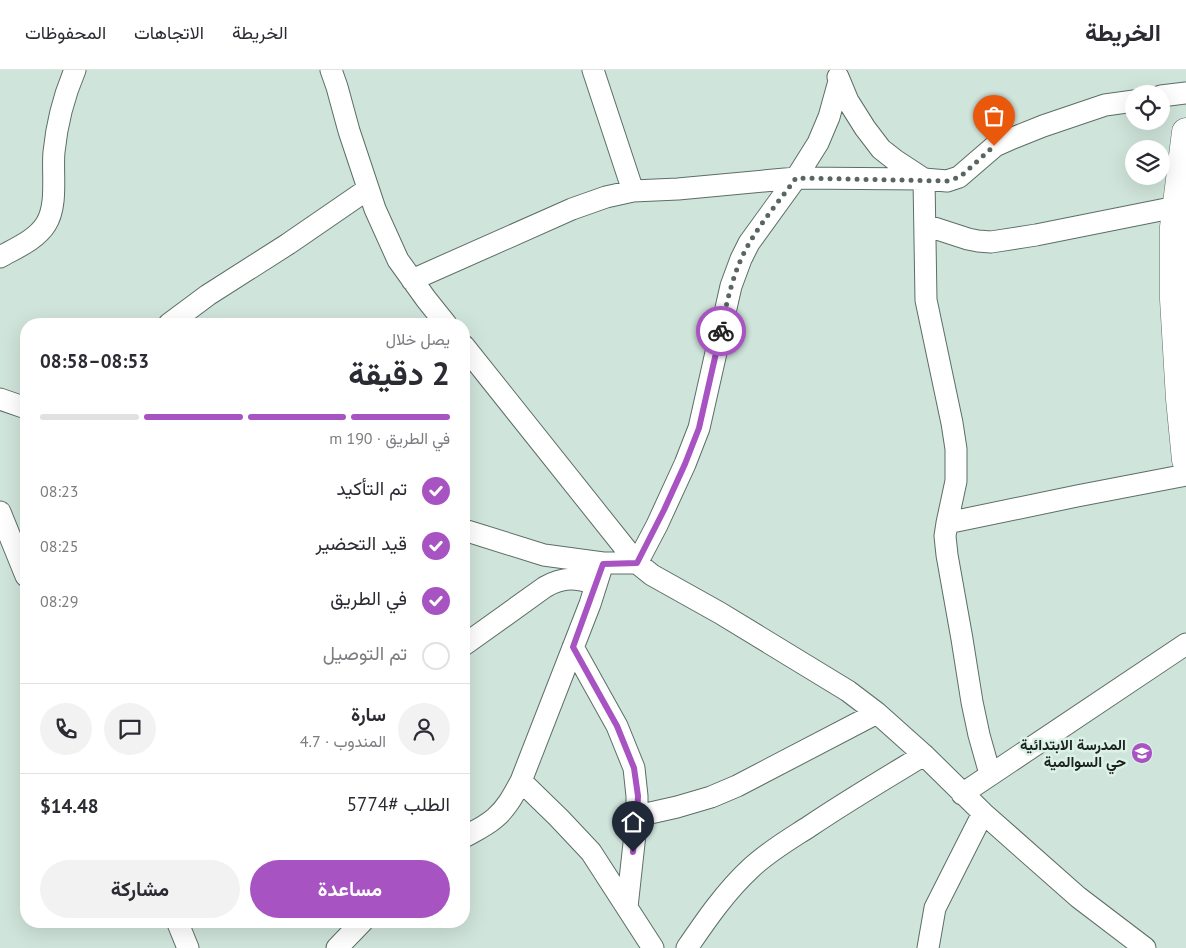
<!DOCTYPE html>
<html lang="ar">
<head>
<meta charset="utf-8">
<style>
	body { margin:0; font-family:"PT Sans",Vazirmatn,sans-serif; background:#f2f2f3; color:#2b2b33; direction:rtl; height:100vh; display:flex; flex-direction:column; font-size:19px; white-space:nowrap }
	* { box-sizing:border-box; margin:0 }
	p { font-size:16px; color:#7c7c81 }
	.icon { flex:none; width:28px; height:28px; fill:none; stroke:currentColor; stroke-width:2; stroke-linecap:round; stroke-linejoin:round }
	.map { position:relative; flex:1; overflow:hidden; direction:ltr }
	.panel { position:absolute; left:20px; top:248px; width:450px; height:610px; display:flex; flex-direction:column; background:#fff; border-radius:20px; box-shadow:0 5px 20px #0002; direction:rtl }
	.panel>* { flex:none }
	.buttons { position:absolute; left:1125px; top:15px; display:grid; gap:10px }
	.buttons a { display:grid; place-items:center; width:45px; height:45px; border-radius:50%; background:#fff; box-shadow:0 5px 20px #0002; font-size:25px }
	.pin { position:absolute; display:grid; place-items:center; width:42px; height:42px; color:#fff; margin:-51px -21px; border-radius:50% 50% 50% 0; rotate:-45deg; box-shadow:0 0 5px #0007 }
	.pin .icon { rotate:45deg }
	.courier { position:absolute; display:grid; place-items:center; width:50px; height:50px; margin:-25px; border:4px solid #a853c2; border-radius:50%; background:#fff; color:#222; box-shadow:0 1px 6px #0007 }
	.head em { font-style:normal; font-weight:700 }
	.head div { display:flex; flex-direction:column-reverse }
	.head { display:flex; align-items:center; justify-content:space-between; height:85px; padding:0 20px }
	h1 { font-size:32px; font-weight:700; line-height:38px }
	.bar { display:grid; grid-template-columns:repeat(4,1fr); gap:8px 5px; align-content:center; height:60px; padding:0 20px }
	.bar i { height:6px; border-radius:4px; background:#e1e1e2 }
	.bar .current { background:#a853c2 }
	.bar p { grid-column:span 4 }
	.line { display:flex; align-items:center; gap:12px; padding:0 20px; border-top:1px solid #e1e1e2 }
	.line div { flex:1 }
	.round { display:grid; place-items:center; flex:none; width:52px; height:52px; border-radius:26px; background:#f2f2f3 }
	ol { padding:0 20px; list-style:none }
	li { display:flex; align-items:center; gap:15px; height:55px }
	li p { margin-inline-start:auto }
	li .icon { padding:5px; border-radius:50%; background:#a853c2; color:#fff; stroke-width:4 }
	li:last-child { color:#7c7c81 }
	li i { width:28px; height:28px; border:2px solid #e1e1e2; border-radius:50% }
	.primary-button { display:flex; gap:10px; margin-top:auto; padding:10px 20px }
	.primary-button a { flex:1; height:58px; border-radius:30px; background:#a853c2; color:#fff; font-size:20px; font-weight:700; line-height:58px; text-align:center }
	.primary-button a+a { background:#f2f2f3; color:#2b2b33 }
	header { display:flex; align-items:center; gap:30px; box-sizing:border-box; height:70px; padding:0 25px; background:#fff; border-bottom:1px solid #e1e1e2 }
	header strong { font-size:24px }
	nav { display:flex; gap:28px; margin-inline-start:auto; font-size:18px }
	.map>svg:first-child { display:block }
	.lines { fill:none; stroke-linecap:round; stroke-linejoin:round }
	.minor-casing { stroke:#5c6e66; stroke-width:23 }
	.major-casing { stroke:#5c6e66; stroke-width:29 }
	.minor { stroke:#fff; stroke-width:21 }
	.major { stroke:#fff; stroke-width:28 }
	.done { stroke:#596560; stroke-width:5; stroke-dasharray:0 9 }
	.route { stroke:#a853c2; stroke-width:6 }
	.labels { text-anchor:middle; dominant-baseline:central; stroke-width:5; stroke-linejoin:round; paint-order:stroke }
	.poi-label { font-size:15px; font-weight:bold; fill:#1a211e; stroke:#dcf1e7; text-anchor:end }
</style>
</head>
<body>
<header>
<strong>الخريطة</strong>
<nav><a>الخريطة</a><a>الاتجاهات</a><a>المحفوظات</a></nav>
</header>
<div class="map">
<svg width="1186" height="878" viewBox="0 0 1186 878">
	<rect width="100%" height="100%" fill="#cfe4da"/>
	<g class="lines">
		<g class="minor-casing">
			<path id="minor" d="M331 0 337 17 349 61 375 139 398 190 426 229 446 254
				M593 0 633 121
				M838 7 848 31 865 58 881 79 895 90 924 109
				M1161 26 1186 23
				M924 109 926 230 952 353 956 379V411L947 453 945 466 947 485 962 569 972 632 979 665 990 704
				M925 155 968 169 978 171 991 172 1036 165 1176 137
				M0 187C16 178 36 170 46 154 58 135 52 103 54 82 57 52 63 28 75 0
				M412 210 572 139 606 127 633 121 678 119 796 108 924 109 947 111 959 107 995 76 1013 68 1043 56 1105 35 1134 31
				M169 254 208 225 288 174 368 119
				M464 276 637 493 652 505 720 543 848 621 877 643 924 685 983 743 1078 827 1145 878
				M0 329 26 338
				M0 442 26 506
				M947 453 1077 426 1186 405
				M464 460 544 485 603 493H637L657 455 685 394 699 358 731 216 741 189 749 173 796 108 818 73 829 47 839 11
				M464 575 545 517C564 506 576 508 596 514
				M573 577 617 656 634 698 637 726V746L627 837
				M521 711 559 748 591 782 653 878
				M962 724 1186 574
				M637 746 677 737 711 727 737 716 877 643
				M464 767C475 761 486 756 495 748 507 738 514 724 521 711L590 534 603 493
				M177 851 188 878
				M337 878 363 851
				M687 878C706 850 726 821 751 798 769 781 790 769 810 756 847 731 886 708 924 685
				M928 878 935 838 983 743"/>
		</g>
		<g class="major-casing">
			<path id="major" d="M1186 62 1174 157V229L1180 329 1186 390"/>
		</g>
		<use href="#minor" class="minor"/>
		<use href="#major" class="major"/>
	</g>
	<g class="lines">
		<path class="done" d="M721 261C726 236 731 211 742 187 755 159 778 133 796 108L947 111 960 107 994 76"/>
		<path class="route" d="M633 782 637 746 638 726 634 698 617 656 573 577 603 494 637 493 664 440 685 394 699 358 721 261"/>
	</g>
	<defs>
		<g id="school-disc" transform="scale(1.125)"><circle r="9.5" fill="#a853c2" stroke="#dcf1e7"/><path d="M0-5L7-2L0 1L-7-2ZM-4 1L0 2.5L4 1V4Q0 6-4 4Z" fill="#fff"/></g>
	</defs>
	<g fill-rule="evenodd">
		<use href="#school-disc" x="1142" y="683"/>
	</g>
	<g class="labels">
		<g class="poi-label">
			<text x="1126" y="674">المدرسة الابتدائية<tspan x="1126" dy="17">حي السوالمية</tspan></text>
		</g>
	</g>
</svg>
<div class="buttons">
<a><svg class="icon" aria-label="locate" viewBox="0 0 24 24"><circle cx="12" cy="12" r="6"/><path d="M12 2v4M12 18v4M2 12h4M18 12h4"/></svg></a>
<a><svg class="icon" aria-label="layers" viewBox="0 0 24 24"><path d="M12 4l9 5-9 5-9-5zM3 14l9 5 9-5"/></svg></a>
</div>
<div class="pin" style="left:994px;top:76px;background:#ea580c"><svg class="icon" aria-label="bag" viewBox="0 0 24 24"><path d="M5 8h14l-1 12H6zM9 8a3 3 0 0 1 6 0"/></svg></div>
<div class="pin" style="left:633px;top:782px;background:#1f2937"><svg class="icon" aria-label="home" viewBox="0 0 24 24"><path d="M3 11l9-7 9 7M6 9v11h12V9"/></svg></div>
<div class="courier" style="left:721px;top:261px"><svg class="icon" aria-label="bike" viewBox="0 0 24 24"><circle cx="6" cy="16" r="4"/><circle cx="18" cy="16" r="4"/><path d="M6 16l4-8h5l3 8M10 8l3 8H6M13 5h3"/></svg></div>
<section class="panel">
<div class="head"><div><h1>2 دقيقة</h1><p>يصل خلال</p></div><em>08:53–08:58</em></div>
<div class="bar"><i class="current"></i><i class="current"></i><i class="current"></i><i></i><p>في الطريق · 190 m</p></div>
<ol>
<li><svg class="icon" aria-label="check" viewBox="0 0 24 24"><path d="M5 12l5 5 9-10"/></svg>تم التأكيد<p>08:23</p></li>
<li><svg class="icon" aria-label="check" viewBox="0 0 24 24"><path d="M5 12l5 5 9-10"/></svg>قيد التحضير<p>08:25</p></li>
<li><svg class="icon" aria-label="check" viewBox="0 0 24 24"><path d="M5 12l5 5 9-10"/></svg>في الطريق<p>08:29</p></li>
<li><i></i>تم التوصيل</li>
</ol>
<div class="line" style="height:90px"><a class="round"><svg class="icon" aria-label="person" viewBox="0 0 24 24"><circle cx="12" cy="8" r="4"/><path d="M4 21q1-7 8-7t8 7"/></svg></a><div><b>سارة</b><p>المندوب · 4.7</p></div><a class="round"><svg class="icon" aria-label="chat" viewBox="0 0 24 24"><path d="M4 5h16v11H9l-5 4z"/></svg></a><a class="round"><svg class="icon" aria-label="phone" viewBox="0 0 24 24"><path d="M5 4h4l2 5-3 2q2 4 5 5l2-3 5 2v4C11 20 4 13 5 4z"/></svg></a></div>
<div class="line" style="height:65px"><div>الطلب #5774</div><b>$14.48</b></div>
<div class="primary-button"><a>مساعدة</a><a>مشاركة</a></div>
</section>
</div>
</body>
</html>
